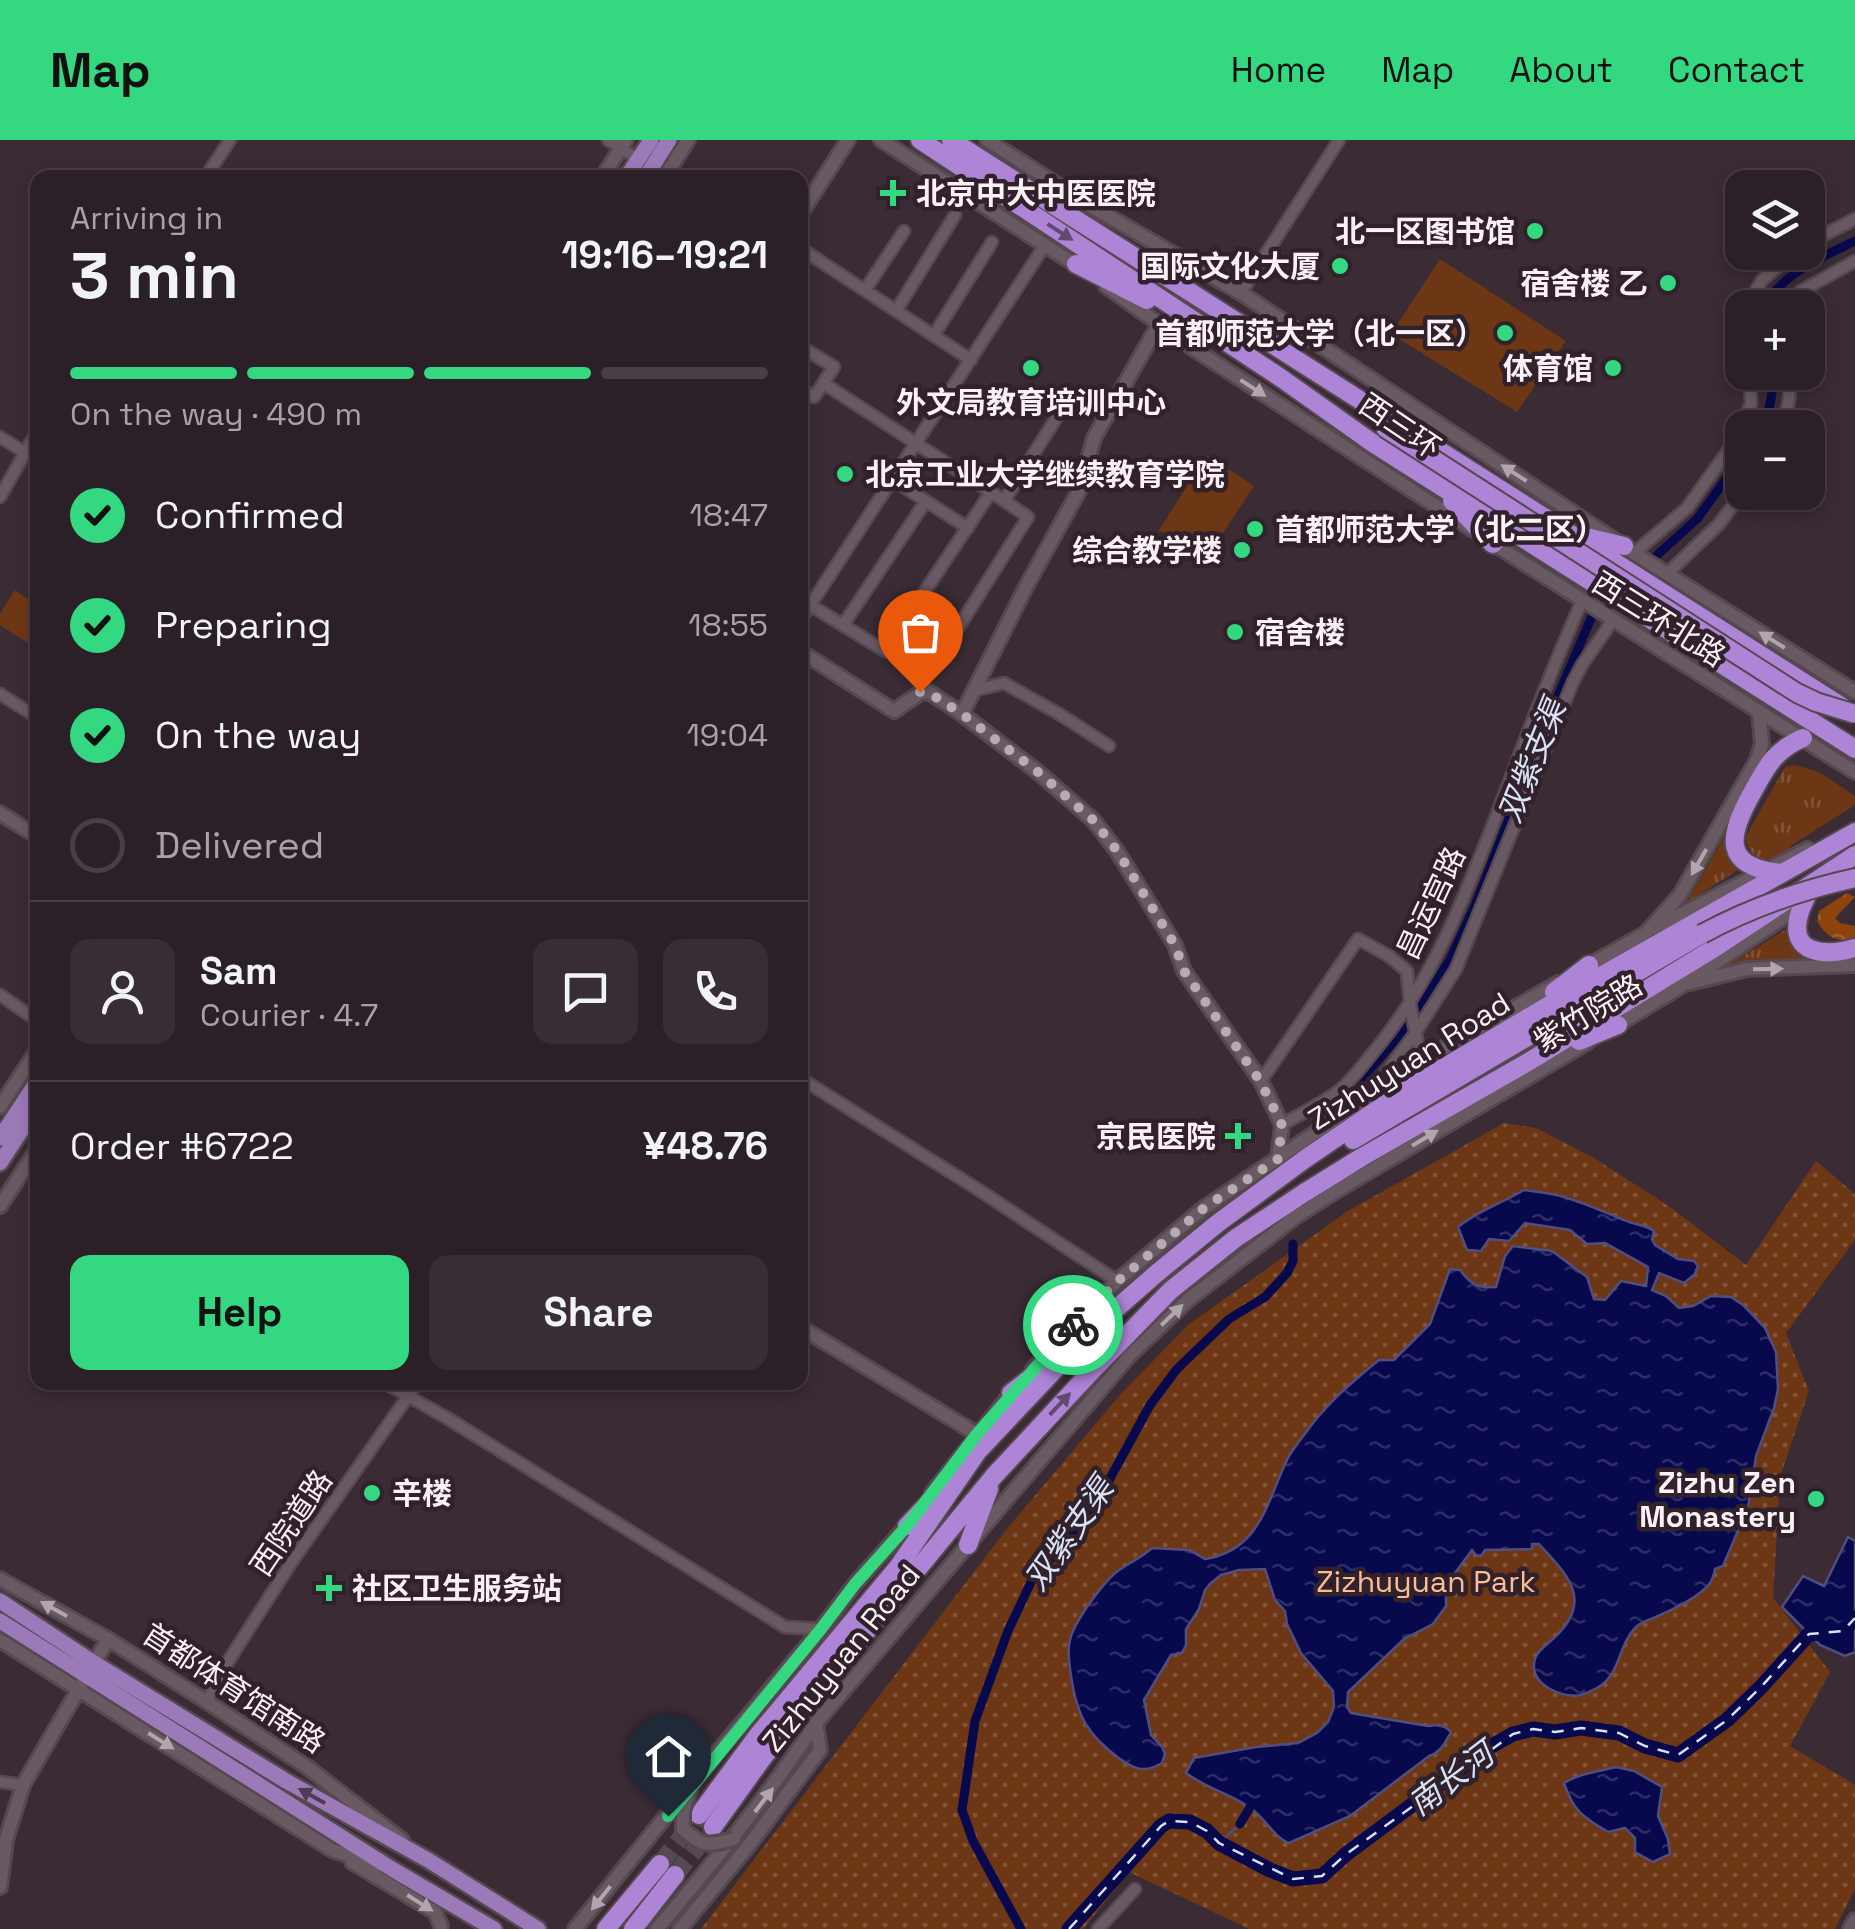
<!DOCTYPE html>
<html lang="en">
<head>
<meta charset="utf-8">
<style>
	body { margin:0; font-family:"Space Grotesk","Noto Sans SC",sans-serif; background:#382d34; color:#f1f3f6; height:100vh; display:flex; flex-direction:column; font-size:38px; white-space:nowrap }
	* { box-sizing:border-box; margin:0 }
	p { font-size:32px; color:#a6a3a8 }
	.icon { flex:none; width:55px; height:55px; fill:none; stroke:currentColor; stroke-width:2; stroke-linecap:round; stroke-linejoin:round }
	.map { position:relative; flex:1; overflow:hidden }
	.drawer { position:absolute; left:30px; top:30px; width:778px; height:1220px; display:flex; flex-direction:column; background:#2c2028; border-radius:20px; box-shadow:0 5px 15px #0003,0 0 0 2px #483e45 }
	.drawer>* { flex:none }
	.buttons { position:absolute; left:1725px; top:30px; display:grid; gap:20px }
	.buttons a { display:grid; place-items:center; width:100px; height:100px; border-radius:20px; background:#2c2028; box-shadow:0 5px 15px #0003,0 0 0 2px #483e45; font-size:50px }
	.pin { position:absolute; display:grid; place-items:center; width:85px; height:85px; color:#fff; margin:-102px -42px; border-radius:50% 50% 50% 0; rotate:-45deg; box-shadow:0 0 10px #0007 }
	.pin .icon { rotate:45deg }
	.courier { position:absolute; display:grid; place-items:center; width:100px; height:100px; margin:-50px; border:8px solid #33d881; border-radius:50%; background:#fff; color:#222; box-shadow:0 2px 12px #0007 }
	.overview em { font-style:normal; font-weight:600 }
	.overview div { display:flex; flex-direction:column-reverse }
	.overview { display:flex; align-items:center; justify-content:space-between; height:170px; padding:0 40px }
	h1 { font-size:65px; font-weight:600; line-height:75px }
	.bar { display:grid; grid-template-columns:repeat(4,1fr); gap:15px 10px; align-content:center; height:120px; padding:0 40px }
	.bar i { height:12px; border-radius:8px; background:#483e45 }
	.bar .selected { background:#33d881 }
	.bar p { grid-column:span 4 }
	.line { display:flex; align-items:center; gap:25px; padding:0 40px; border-top:2px solid #483e45 }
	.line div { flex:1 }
	.round { display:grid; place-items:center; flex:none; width:105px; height:105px; border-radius:20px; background:#382d34 }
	ol { padding:0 40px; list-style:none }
	li { display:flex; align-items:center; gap:30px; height:110px }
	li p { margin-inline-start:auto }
	li .icon { padding:10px; border-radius:50%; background:#33d881; color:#111; stroke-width:4 }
	li:last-child { color:#a6a3a8 }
	li i { width:55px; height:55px; border:5px solid #483e45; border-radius:50% }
	.action { display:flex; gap:20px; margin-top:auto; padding:20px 40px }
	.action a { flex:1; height:115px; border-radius:20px; background:#33d881; color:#111; font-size:40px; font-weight:600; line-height:115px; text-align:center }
	.action a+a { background:#382d34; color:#f1f3f6 }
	header { display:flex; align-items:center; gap:60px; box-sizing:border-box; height:140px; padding:0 50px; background:#33d881; color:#111 }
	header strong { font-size:48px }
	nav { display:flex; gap:55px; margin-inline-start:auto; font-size:35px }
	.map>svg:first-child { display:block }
	.grass { fill:url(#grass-tufts) }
	.forest { fill:url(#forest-crowns) }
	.park { fill:url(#park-dots) }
	.pitch { fill:#6d3715 }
	.water { fill:url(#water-ripples); stroke:#514e7f; stroke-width:2.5 }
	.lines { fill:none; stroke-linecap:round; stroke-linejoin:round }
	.stream { stroke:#514e7f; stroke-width:2.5 }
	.canal { stroke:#08084c; stroke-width:9 }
	.river { stroke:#08084c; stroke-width:15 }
	.ferry { stroke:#d9e1f6; stroke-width:2.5; stroke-dasharray:12 10; stroke-linecap:butt }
	.trunk-tunnel { stroke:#574952; stroke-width:18; stroke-dasharray:18 9; stroke-linecap:butt }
	.minor-casing { stroke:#554851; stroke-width:15 }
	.tertiary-casing { stroke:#554851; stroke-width:18 }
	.primary-casing { stroke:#554851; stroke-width:20 }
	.trunk-casing { stroke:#554851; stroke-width:22 }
	.minor { stroke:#695963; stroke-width:10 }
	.tertiary { stroke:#695963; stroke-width:12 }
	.primary { stroke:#9c79b9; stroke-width:15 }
	.trunk { stroke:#ad84d6; stroke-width:18 }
	.tertiary-bridge-casing { stroke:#554851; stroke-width:18; stroke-linecap:butt }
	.trunk-bridge-casing { stroke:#554851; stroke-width:22; stroke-linecap:butt }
	.tertiary-bridge { stroke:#695963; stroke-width:12 }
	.trunk-bridge { stroke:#ad84d6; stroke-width:18 }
	.oneway { fill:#62496f }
	.oneway2 { fill:#b2a5ad }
	.oneway3 { fill:#503b56 }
	.done { stroke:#b7acb3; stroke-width:10; stroke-dasharray:0 18 }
	.route { stroke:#33d881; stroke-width:12 }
	.poi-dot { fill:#33d881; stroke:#30212b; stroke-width:4 }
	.labels { text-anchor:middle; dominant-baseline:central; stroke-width:9; stroke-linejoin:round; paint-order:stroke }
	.poi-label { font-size:30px; font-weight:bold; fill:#fbf1f7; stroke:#30212b; text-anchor:end }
	.street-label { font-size:30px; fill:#fbf1f7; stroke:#30212b }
	.park-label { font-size:30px; fill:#fdbc98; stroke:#30212b }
	.water-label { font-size:32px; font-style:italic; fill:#d9e1f6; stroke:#30212b }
</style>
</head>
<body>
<header>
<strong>Map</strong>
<nav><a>Home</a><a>Map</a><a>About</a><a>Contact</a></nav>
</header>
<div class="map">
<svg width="1855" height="1789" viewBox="0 0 1855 1789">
	<defs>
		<pattern id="grass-tufts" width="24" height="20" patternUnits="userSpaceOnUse" patternTransform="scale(2.5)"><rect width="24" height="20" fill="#6d3715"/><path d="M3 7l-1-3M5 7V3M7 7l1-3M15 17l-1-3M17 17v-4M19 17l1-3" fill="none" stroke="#835438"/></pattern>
		<pattern id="forest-crowns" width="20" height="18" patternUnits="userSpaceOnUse" patternTransform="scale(2.5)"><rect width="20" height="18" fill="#8d430c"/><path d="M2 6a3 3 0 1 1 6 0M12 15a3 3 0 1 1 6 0" fill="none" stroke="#9e5f30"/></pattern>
		<pattern id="park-dots" width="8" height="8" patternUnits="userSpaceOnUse" patternTransform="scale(2.5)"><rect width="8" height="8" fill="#6d3715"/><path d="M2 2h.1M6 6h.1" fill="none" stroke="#835438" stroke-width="1.8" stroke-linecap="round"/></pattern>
		<pattern id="water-ripples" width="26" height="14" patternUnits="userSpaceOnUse" patternTransform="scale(2.5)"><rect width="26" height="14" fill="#08084c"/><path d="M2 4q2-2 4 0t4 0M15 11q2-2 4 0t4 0" fill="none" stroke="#2d2c67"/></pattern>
	</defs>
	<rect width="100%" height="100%" fill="#3a2b35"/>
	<path class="grass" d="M1795 625 1819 632 1855 656V665L1792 705 1775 724C1759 720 1747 714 1746 696L1785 627Z
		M1724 698 1731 724 1738 730 1686 763Z
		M1791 786 1825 821 1732 823Z"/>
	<path class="forest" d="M1847 753 1855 757 1835 778 1840 783 1855 786V799C1839 804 1825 796 1817 781L1819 771Z"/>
	<path class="park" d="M1504 983 1536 988 1594 1018 1670 1067 1746 1125 1816 1021 1855 1054V1100L1786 1193 1809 1251 1780 1337 1773 1458 1830 1532 1790 1606 1855 1645V1749L1835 1789H1249L1129 1732 1083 1789H701L1006 1390 1119 1256 1188 1185 1348 1071Z"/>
	<path class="pitch" d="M1440 119 1566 201 1517 272 1391 194Z
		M1207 315 1254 346 1205 420 1159 390Z
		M15 450 37 465V494L31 505 0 485V474Z"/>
	<path class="water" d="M1524 1050C1537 1052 1551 1053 1564 1057 1585 1063 1604 1072 1624 1080 1634 1085 1644 1084 1654 1091L1652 1099 1655 1105 1678 1119 1694 1121 1698 1126 1695 1134 1684 1143 1659 1133 1652 1150 1666 1156 1679 1168 1693 1166 1711 1156 1731 1157 1743 1165 1765 1188 1776 1212 1778 1249 1774 1268 1756 1316 1748 1367 1723 1426 1715 1429C1714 1434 1713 1439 1710 1443 1701 1456 1672 1470 1658 1476 1651 1479 1642 1482 1637 1486 1620 1502 1621 1525 1607 1540 1602 1546 1589 1553 1580 1555 1563 1558 1533 1546 1534 1525 1534 1511 1549 1504 1557 1495 1594 1458 1565 1433 1539 1404H1532V1409L1485 1410 1481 1416 1476 1415 1472 1410 1452 1437 1446 1454V1466L1433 1484 1404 1499 1348 1552 1347 1567 1351 1573 1428 1586C1437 1584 1445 1585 1451 1592 1445 1603 1441 1612 1429 1616L1350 1676 1289 1703C1274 1698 1264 1676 1249 1667 1228 1653 1206 1648 1186 1633L1194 1618 1256 1607 1298 1603 1317 1593 1328 1582 1334 1567 1333 1551 1301 1513 1287 1484 1285 1471 1275 1460 1265 1429 1239 1430 1221 1435 1210 1444 1205 1450 1199 1469 1186 1489V1505L1182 1513 1171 1515 1144 1560 1151 1595 1162 1607 1165 1614 1162 1623C1145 1633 1136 1630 1120 1619 1087 1595 1077 1576 1071 1536 1069 1520 1066 1506 1073 1491 1080 1475 1101 1446 1114 1434 1126 1424 1140 1419 1152 1408L1189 1410 1205 1419C1262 1410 1267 1359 1289 1316 1294 1308 1301 1299 1307 1291 1327 1263 1353 1241 1379 1220H1394L1430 1184 1450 1129 1460 1130C1471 1145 1478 1148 1496 1147L1505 1116 1513 1106 1552 1111 1587 1137 1594 1159 1605 1160 1621 1141 1646 1146 1648 1127 1605 1103 1587 1104 1570 1090 1525 1083 1509 1101 1489 1099 1481 1111 1467 1110 1458 1087C1478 1071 1502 1063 1524 1050Z
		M1848 1397 1855 1401V1512L1845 1516 1820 1505 1782 1467 1803 1436 1824 1446Z
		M1616 1627 1634 1631 1662 1647 1658 1676 1668 1699 1670 1714 1653 1722 1635 1712V1698L1625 1688 1608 1692C1583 1677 1573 1671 1564 1643 1581 1633 1597 1632 1616 1627Z"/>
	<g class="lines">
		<path class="stream" d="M1219 1703 1240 1684"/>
		<path class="canal" d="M1767 168C1772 138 1830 113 1855 101
			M1762 288C1770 269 1774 253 1772 232
			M1634 436 1697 379 1742 317
			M1353 948 1391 905 1423 863 1450 820 1475 766 1544 589 1592 476 1615 454
			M1240 1684 1250 1667
			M1021 1789 973 1701 962 1670 975 1581 1008 1491 1032 1440 1089 1377 1150 1265 1177 1229 1229 1179 1265 1157 1287 1133 1293 1121V1104"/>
		<path class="river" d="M1069 1789 1161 1686 1169 1681 1190 1682 1207 1691 1219 1703 1270 1730 1293 1739 1322 1736 1345 1715 1488 1608 1513 1594 1533 1589 1555 1592 1581 1588 1619 1593 1645 1606 1678 1615 1727 1580 1761 1547 1809 1494 1843 1491 1855 1478"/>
		<path class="ferry" d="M1069 1789 1161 1686 1169 1681 1190 1682 1207 1691 1219 1703 1293 1739 1322 1736 1345 1715 1513 1594 1533 1589 1555 1592 1581 1588 1619 1593 1645 1606 1678 1615 1727 1580 1761 1547 1809 1494 1843 1491 1855 1478"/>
		<path class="trunk-tunnel" d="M660 1724 699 1675
			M675 1735 713 1687"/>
		<g class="minor-casing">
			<path id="minor" d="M608 0 638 19
				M205 38 230 0
				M1808 103 1855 79
				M800 108 971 220
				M865 150 904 91
				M1241 153 1339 0
				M1746 168 1762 140 1795 112
				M1783 168 1801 151 1855 121
				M896 171 955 75
				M1742 180V193
				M934 195 992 102
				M800 206 834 227 814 257 800 248
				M1781 288C1789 269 1792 252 1788 232
				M0 297 24 312
				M893 340 968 388
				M0 357 38 290
				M1004 361 1062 269
				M1634 413 1687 368 1738 297 1751 264 1750 232
				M1667 434 1719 384 1743 352
				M810 465 885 511 991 352 823 243
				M912 471 953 496 1028 377 991 352
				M800 481 1045 105
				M843 485 926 361
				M972 551 1004 543 1059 574 1109 606
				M0 554 38 578
				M0 855 38 881
				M800 938 982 1052 1117 1141
				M1261 941 1358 799 1389 816 1407 831C1409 862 1413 890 1423 920
				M1371 953 1414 895 1456 829 1573 542 1582 525 1613 480
				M1282 985C1301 973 1324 963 1341 949 1354 938 1365 922 1376 909 1435 837 1467 751 1500 666 1526 597 1552 528 1582 461
				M383 1242 447 1278 785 1487 821 1489
				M210 1555 215 1542 291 1423 418 1242
				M0 1642 23 1645
				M1098 1789 1135 1749"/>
		</g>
		<g class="tertiary-casing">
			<path id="tertiary" d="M881 0 1082 129
				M987 0 1089 65 1241 153 1634 413 1855 552
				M602 38 626 0
				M664 38 688 0
				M800 75 848 0
				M1106 146 1194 209 1473 390
				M1489 401 1855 632
				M800 511 894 571 920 553 929 552 962 574 1038 632 1093 680 1117 711 1175 805 1184 831 1261 941 1282 985 1278 1019
				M962 574 1027 445 1080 349 1094 298 1159 184
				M0 673 38 697
				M1652 789 1808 709
				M1584 828 1646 793 1680 755 1757 620 1762 604 1759 571
				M1690 843 1747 829 1855 825
				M1614 887 1683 845 1802 765
				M0 967 38 909
				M0 1066 38 1008
				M800 1187 977 1294
				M1033 1229 1117 1141 1204 1068 1423 920 1558 843
				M932 1353 1016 1247
				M0 1439 108 1499 215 1567 307 1627 402 1700
				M0 1500 332 1710 379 1725
				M352 1722 435 1772 441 1786
				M0 1747 6 1700 23 1645 108 1499
				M575 1789 711 1620 821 1489 855 1444 911 1381
				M657 1789C714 1722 768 1656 816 1583L1129 1216 1188 1160 1294 1078 1341 1048 1588 902
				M680 1789 749 1705 820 1610 816 1583
				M1850 1789 1855 1780"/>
		</g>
		<g class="primary-casing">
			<path id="primary" d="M626 38 651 0
				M645 38 669 0
				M0 998 38 940
				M0 1023 38 965
				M0 1461 94 1523 286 1641 428 1720 538 1789
				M0 1481 392 1729 494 1789"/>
		</g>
		<g class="trunk-casing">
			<path id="trunk" d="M920 0 1281 238 1374 304 1855 609
				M951 0 1841 566
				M1076 124 1147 160
				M1452 361 1493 404
				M1586 397 1624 406
				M1781 733C1722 727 1728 696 1751 655 1766 628 1773 611 1803 598
				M1813 744C1808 754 1802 764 1799 775 1788 816 1828 816 1855 808
				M1554 852 1589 825
				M1579 901 1618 885
				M1353 1000 1702 794
				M1011 1253 1047 1225
				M907 1386 943 1348
				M968 1405 989 1349
				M699 1675 758 1595 898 1427 978 1311 1094 1188 1157 1133 1218 1083 1305 1019 1409 948 1546 867 1855 692
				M713 1687 764 1616 994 1336 1087 1236 1171 1150 1236 1098 1304 1053 1362 1017 1528 922 1716 807 1855 715
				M606 1789 660 1724
				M633 1789 675 1735"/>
		</g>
		<use href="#minor" class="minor"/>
		<use href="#tertiary" class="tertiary"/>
		<use href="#primary" class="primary"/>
		<use href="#trunk" class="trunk"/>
		<g class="tertiary-bridge-casing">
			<path id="tertiary-bridge" d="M691 1647 683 1671V1689C704 1707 707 1706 734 1699"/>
		</g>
		<g class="trunk-bridge-casing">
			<path id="trunk-bridge" d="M1385 288 1797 553 1816 562 1855 574
				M1702 794C1750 768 1801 750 1855 738"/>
		</g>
		<use href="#tertiary-bridge" class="tertiary-bridge"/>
		<use href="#trunk-bridge" class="trunk-bridge"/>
	</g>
	<defs><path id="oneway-solid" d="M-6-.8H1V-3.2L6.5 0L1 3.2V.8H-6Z" transform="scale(2.5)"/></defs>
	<g class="oneway">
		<use href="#oneway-solid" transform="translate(1060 92) rotate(33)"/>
		<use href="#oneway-solid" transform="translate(1060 1264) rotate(-47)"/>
	</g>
	<g class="oneway2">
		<use href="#oneway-solid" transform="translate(1253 248) rotate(33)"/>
		<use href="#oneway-solid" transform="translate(1514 333) rotate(-147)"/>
		<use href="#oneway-solid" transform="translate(1772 500) rotate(-148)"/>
		<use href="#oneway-solid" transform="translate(1699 722) rotate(120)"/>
		<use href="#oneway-solid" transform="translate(1768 829) rotate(-1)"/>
		<use href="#oneway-solid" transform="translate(1425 998) rotate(-31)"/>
		<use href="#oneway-solid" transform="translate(1172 1175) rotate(-44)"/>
		<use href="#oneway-solid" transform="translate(54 1469) rotate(-151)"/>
		<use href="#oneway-solid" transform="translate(161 1601) rotate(32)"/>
		<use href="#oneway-solid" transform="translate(764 1660) rotate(-53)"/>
		<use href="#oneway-solid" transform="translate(601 1758) rotate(129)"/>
		<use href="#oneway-solid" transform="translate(420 1763) rotate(32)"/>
	</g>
	<use class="oneway3" href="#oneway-solid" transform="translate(312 1656) rotate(-151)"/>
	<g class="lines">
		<path class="done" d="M920 552H928L962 574 1038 632 1093 680 1118 712 1175 805 1184 831 1260 941 1282 985 1278 1019 1204 1068 1118 1141 1073 1185"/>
		<path class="route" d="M668 1676 821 1489 855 1444 907 1386 977 1294 1073 1185"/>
	</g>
	<g class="poi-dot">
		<path d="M888 38h10v10h10v10h-10v10h-10v-10h-10v-10h10z"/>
		<circle cx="1535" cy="91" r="10"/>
		<circle cx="1340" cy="126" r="10"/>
		<circle cx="1668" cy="143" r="10"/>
		<circle cx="1505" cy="193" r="10"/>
		<circle cx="1031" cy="228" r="10"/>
		<circle cx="1613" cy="228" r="10"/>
		<circle cx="845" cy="334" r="10"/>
		<circle cx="1255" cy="389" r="10"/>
		<circle cx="1242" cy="410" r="10"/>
		<circle cx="1235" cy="492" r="10"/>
		<path d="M1233 981h10v10h10v10h-10v10h-10v-10h-10v-10h10z"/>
		<circle cx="372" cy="1353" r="10"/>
		<circle cx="1816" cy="1359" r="10"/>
		<path d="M324 1433h10v10h10v10h-10v10h-10v-10h-10v-10h10z"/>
	</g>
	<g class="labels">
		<g class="poi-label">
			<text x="916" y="53" text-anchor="start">北京中大中医医院</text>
			<text x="1515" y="91">北一区图书馆</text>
			<text x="1320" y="126">国际文化大厦</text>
			<text x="1648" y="143">宿舍楼 乙</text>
			<text x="1485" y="193">首都师范大学（北一区）</text>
			<text x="1593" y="228">体育馆</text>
			<text x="1031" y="262" text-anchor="middle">外文局教育培训中心</text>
			<text x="865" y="334" text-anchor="start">北京工业大学继续教育学院</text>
			<text x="1275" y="389" text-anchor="start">首都师范大学（北二区）</text>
			<text x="1222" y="410">综合教学楼</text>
			<text x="1255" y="492" text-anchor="start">宿舍楼</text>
			<text x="1216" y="996">京民医院</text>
			<text x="1796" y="1342">Zizhu Zen<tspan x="1796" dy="34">Monastery</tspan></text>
			<text x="392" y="1353" text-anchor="start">辛楼</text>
			<text x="352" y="1448" text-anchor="start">社区卫生服务站</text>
		</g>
		<g class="street-label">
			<text transform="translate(1400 286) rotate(34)">西三环</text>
			<text transform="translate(1659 479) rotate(32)">西三环北路</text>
			<text transform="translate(1431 763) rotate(-65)">昌运宫路</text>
			<text transform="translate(1588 873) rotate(-31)">紫竹院路</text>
			<text transform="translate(1409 921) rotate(-32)">Zizhuyuan Road</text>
			<text transform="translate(291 1383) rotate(-56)">西院道路</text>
			<text transform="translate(841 1518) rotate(-51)">Zizhuyuan Road</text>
			<text transform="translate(234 1548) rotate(33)">首都体育馆南路</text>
		</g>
		<g class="park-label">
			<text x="1426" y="1441">Zizhuyuan Park</text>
		</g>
		<g class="water-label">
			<text transform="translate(1532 621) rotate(-68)">双紫支渠</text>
			<text transform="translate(1069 1394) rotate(-55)">双紫支渠</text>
			<text transform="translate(1451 1639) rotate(-37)">南长河</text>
		</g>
	</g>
</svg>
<div class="buttons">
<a><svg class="icon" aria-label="layers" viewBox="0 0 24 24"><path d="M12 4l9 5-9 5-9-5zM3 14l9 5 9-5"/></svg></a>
<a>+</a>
<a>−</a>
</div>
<div class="pin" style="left:920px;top:552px;background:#ea580c"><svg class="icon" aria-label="bag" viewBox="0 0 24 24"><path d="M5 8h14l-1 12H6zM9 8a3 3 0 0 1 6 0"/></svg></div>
<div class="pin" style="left:668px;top:1676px;background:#1f2937"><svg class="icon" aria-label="home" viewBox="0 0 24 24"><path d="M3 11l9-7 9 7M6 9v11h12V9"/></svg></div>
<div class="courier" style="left:1073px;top:1185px"><svg class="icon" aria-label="bike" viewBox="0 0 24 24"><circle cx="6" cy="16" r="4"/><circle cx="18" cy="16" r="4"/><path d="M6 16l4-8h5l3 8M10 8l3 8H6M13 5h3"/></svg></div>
<section class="drawer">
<div class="overview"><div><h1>3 min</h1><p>Arriving in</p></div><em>19:16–19:21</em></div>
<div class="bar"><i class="selected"></i><i class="selected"></i><i class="selected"></i><i></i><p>On the way · 490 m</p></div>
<ol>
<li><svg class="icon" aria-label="check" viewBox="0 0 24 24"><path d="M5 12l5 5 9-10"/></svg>Confirmed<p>18:47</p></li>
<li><svg class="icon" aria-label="check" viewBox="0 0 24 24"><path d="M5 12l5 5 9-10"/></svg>Preparing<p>18:55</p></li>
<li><svg class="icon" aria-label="check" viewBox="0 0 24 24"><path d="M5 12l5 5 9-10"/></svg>On the way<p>19:04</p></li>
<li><i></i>Delivered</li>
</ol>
<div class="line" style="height:180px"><a class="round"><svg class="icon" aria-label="person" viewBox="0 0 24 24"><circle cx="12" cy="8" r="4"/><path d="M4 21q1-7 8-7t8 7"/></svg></a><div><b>Sam</b><p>Courier · 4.7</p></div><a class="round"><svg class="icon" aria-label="chat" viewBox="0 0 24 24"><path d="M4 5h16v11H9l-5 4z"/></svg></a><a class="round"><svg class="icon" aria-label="phone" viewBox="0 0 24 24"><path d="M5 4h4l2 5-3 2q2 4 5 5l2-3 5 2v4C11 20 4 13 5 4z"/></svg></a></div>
<div class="line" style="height:130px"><div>Order #6722</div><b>¥48.76</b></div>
<div class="action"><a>Help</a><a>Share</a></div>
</section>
</div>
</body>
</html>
